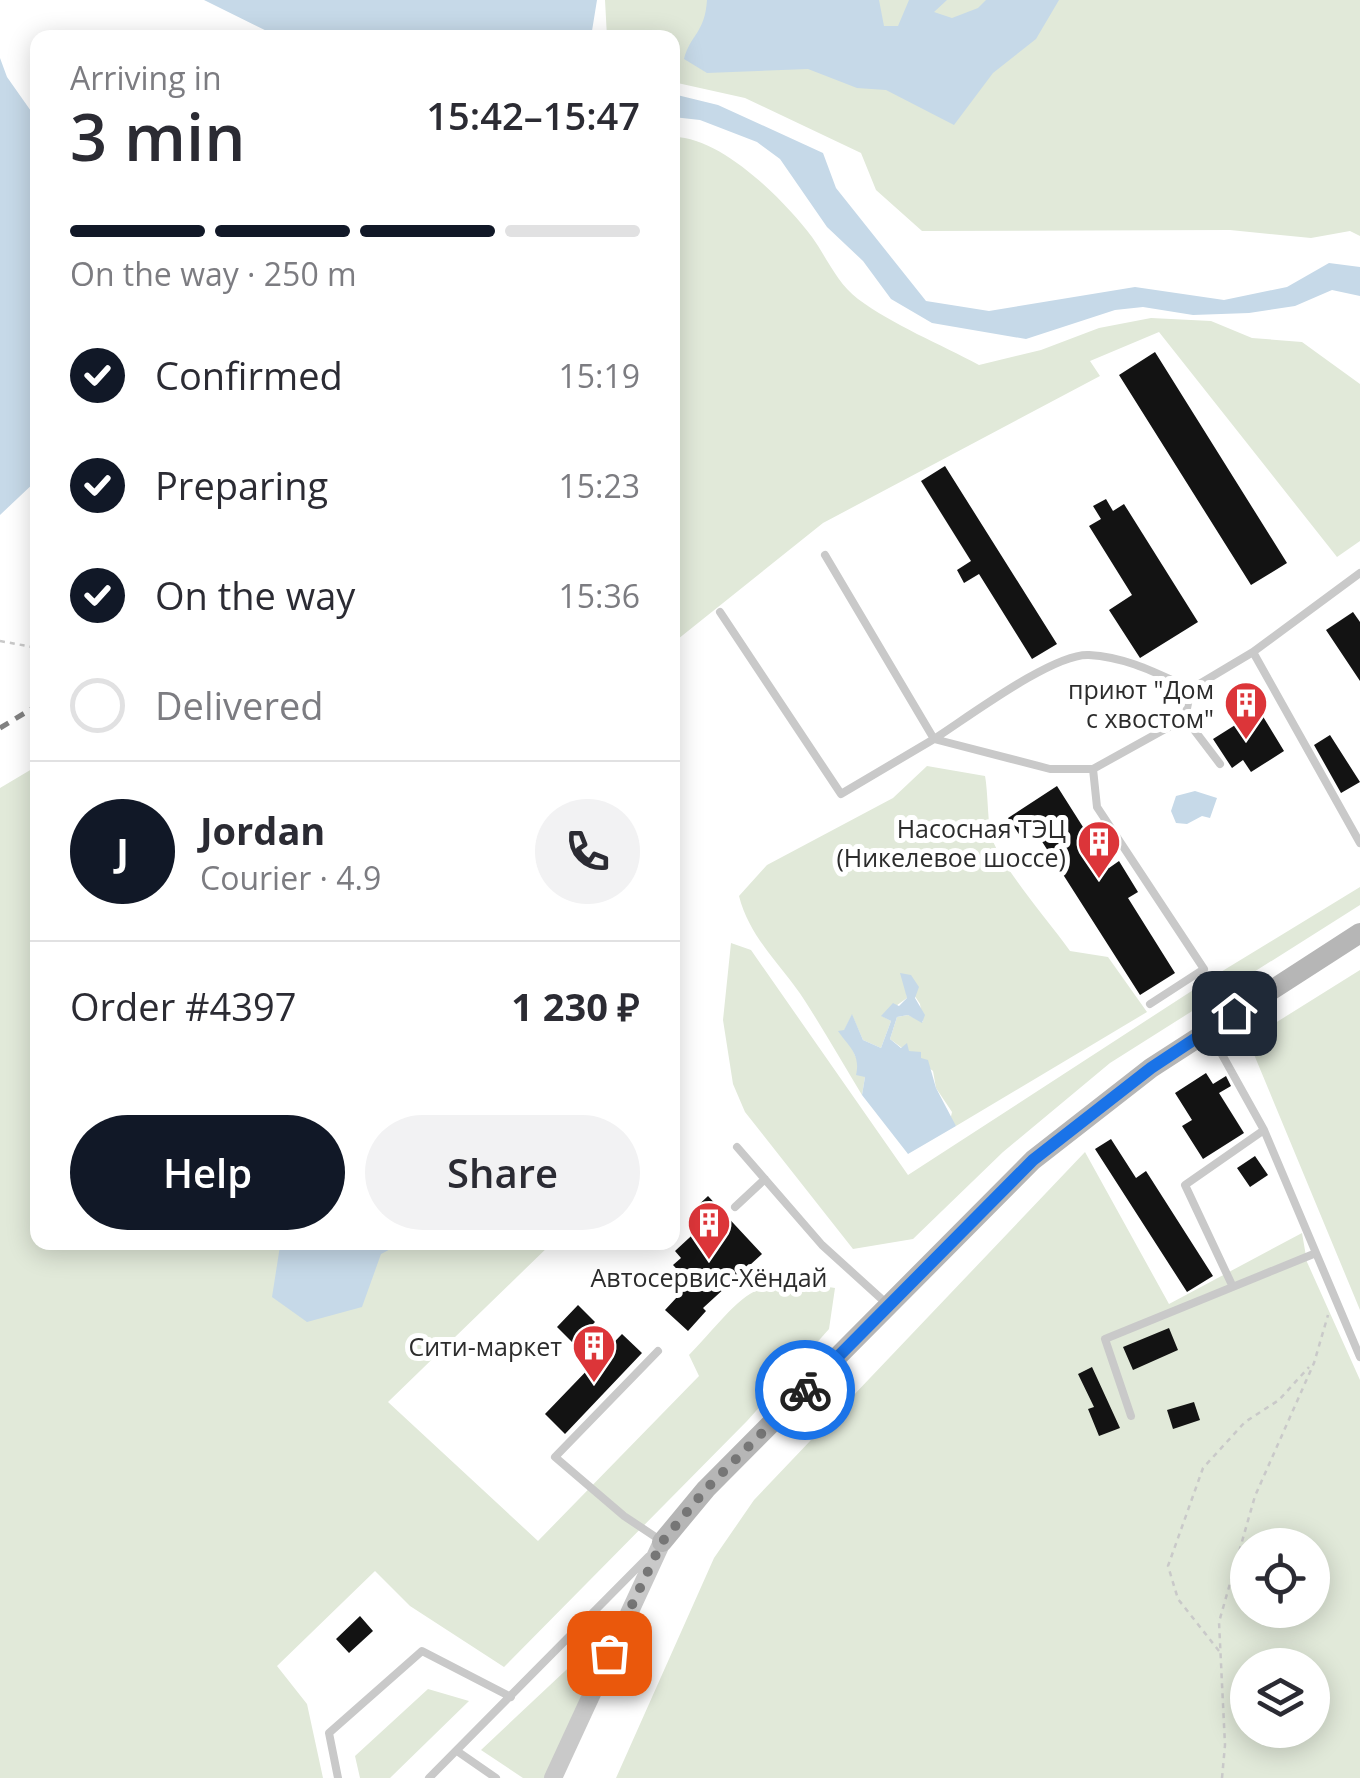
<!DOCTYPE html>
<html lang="en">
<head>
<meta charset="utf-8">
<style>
	body { margin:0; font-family:"Open Sans",sans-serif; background:#f2f2f3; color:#2b2b33; height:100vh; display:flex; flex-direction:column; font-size:38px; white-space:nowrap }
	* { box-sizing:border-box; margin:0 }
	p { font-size:32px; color:#7c7c81 }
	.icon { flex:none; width:55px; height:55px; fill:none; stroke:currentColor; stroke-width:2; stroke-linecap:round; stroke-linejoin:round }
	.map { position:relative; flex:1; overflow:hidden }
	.drawer { position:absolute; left:30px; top:30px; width:650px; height:1220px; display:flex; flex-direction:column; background:#fff; border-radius:20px; box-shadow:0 5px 25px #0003 }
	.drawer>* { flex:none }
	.controls { position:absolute; left:1230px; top:1528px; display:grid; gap:20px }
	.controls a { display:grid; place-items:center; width:100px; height:100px; border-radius:50%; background:#fff; box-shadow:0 5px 25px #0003; font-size:50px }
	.pin { position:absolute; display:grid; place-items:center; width:85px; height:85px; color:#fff; margin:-42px; border-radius:20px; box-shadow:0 5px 15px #0006 }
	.courier { position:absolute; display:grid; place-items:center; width:100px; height:100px; margin:-50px; border:8px solid #1a73e8; border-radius:50%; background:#fff; color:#222; box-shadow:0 2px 12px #0007 }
	.overview em { font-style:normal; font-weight:600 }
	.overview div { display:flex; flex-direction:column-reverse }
	.overview { display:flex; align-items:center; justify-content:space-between; height:170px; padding:0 40px }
	h1 { font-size:65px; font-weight:600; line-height:75px }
	.bar { display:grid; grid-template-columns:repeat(4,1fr); gap:15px 10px; align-content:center; height:120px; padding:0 40px }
	.bar i { height:12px; border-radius:8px; background:#e1e1e2 }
	.bar .active { background:#111827 }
	.bar p { grid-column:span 4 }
	.line { display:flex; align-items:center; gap:25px; padding:0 40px; border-top:2px solid #e1e1e2 }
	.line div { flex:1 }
	.round { display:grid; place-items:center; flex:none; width:105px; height:105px; border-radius:52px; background:#f2f2f3 }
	ol { padding:0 40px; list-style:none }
	li { display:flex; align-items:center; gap:30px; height:110px }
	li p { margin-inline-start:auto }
	li .icon { padding:10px; border-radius:50%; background:#111827; color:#fff; stroke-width:4 }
	li:last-child { color:#7c7c81 }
	li i { width:55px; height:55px; border:5px solid #e1e1e2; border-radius:50% }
	.button { display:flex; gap:20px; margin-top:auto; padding:20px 40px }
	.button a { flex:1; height:115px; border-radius:60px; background:#111827; color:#fff; font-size:40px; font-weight:600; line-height:115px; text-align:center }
	.button a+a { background:#f2f2f3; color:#2b2b33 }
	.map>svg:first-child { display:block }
	.green { fill:#e1e9d9; fill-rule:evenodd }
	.water { fill:#c6d9e8 }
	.building { fill:#131313 }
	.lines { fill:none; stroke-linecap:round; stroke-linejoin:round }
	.path { stroke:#c9c9c9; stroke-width:2.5; stroke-dasharray:5 5; stroke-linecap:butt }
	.service { stroke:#c9c9c9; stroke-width:8 }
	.tertiary { stroke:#c9c9c9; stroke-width:18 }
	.secondary { stroke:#b6b6b6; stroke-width:20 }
	.rail { stroke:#818181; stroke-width:5; stroke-dasharray:10 8; stroke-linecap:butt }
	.done { stroke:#767676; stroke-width:10; stroke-dasharray:0 18 }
	.route { stroke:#1a73e8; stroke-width:12 }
	.labels { text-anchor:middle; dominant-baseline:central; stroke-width:10; stroke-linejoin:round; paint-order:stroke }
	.poi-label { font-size:25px; fill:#2c2c2c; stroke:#fff; text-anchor:end }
</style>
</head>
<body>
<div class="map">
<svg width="1360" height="1778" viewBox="0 0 1360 1778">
	<rect width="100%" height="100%" fill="#fff"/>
	<path class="green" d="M605 0H1360V236L1350 231 1311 238 1230 230 922 231 876 190 861 153 745 98 673 82 672 38 607 37Z
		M673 137C721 136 785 201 812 237 827 258 837 283 858 299 893 325 940 344 979 365L1041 350 1099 328 1151 318 1211 321 1252 338 1302 342 1360 384V541L1337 557 1159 332 1090 361 1100 376 823 523 673 643Z
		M37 766 38 1242 552 1243 388 1402 538 1541 699 1376 689 1355C745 1297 748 1272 835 1288L829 1329 747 1421 504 1667 410 1606 375 1571 277 1666 307 1704 323 1778H0V788Z
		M927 766 985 776C988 790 988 832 992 839 1006 873 1048 920 1070 951L1108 957 1147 1012 956 1126 950 1121 952 1112 936 1088 933 1071 890 1039 897 1017 908 1015 923 1022 920 1004 905 981 907 998 882 1016 891 1021 881 1048 863 1040 852 1015 844 1031 865 1077 862 1095C843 1064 825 1032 805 1001 782 965 750 939 739 896L767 865 893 798Z
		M1360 887V905L1110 1063 1003 1152 913 1239 853 1249 745 1112 733 1084 723 1020 731 943 751 950 908 1175 1224 970Z
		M1360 970V1310L1248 1040Z
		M1085 1152 1169 1304 1302 1233 1307 1262 1360 1380V1778H616L714 1558 754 1500ZM1248 1545H1312V1610H1248ZM1248 1665H1312V1730H1248Z
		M581 1656 595 1665 546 1778H523L481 1750Z
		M428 1689 469 1701 390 1778H360L355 1756Z"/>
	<path class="water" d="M204 0H597L591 37H279Z
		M707 0H879L884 26H898L909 0H947L934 12 952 18 978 8 986 0H1059L1036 39 993 73 954 125 886 90 857 88 808 69 707 73 684 59C690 35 705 33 707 0Z
		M0 58 7 77 38 121 37 480 0 515Z
		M673 94 718 105 823 153 836 188 926 301 989 311 1135 287 1224 300 1287 287 1329 263 1360 267V296L1332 290 1295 306 1249 313 1193 315 1143 307 1115 310 1026 339 932 323 891 299 863 261 827 227 780 159 757 142 700 120 673 117Z
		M1195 791 1217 798 1210 818 1202 816 1187 824 1176 823 1171 811 1176 796Z
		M900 973 911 975 919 987 915 998 925 1015 922 1023 908 1015 897 1017 890 1039 901 1048 907 1043 909 1051 921 1052V1058L928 1060 936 1088 956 1126 908 1154 862 1095 865 1077 856 1075C861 1054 848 1046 838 1031L844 1030 852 1014 863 1040 881 1048 891 1021 881 1016 893 1003 899 1006 907 998Z
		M300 1243V1242L402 1243 381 1254 362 1307 307 1322 272 1297 280 1246Z"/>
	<path class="building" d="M1155 352 1287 563 1251 585 1119 375Z
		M945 466 1057 644 1032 659 979 574 964 583 957 570 971 561 921 481Z
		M1106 499 1113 511 1124 504 1198 622 1140 658 1109 610 1132 595 1089 526 1101 519 1093 506Z
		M1353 612 1360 622V681L1326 630Z
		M1259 710 1284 751 1251 772 1243 760 1232 768 1213 739Z
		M1330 735 1360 782 1341 793 1314 745Z
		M1057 786 1109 868 1119 861 1138 892 1128 898 1175 973 1140 995 1034 829 1021 837 1008 818Z
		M1206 1073 1213 1084 1226 1076 1231 1086 1219 1093 1244 1133 1203 1159 1182 1126 1192 1120 1175 1093Z
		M1111 1139 1136 1178 1146 1171 1213 1276 1187 1292 1095 1149Z
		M1255 1156 1268 1175 1250 1187 1237 1168Z
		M708 1196 762 1254 703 1308 706 1311 688 1331 665 1310 690 1283 673 1265 681 1258 675 1251 702 1226 690 1213Z
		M578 1305 595 1322 574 1344 557 1327Z
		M1169 1328 1178 1350 1133 1370 1123 1347Z
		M622 1334 642 1353 565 1434 545 1414Z
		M1092 1367 1120 1428 1099 1436 1088 1409 1094 1407 1078 1374Z
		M1194 1402 1200 1420 1173 1429 1167 1410Z
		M360 1616 373 1631 349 1653 336 1639Z"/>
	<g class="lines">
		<path class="path" d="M0 641 38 648
			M1219 1651 1178 1599 1168 1566 1203 1468 1245 1422 1279 1400 1309 1367
			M1222 1778 1225 1745 1219 1622 1255 1496 1314 1363 1328 1315"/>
		<path class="service" d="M825 555 934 739C967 718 1053 653 1089 655 1127 657 1158 674 1191 689L1253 652 1360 573
			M720 612 841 794 934 739 1050 769H1093L1185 718 1191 689
			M1253 652 1360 843
			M1185 718 1220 764
			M1093 769 1097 807 1204 969 1150 1004
			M1210 1033 1264 1130 1360 1357
			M737 1147 822 1245 886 1303
			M735 1207 765 1179
			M1232 1285 1185 1185 1264 1130
			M658 1351 555 1457 624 1516 660 1540
			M1131 1416 1105 1339 1316 1253
			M457 1751 496 1778
			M338 1778 329 1733 422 1651 511 1697
			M429 1778 648 1557"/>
		<path class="tertiary" d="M553 1778 662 1542"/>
		<path class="secondary" d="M662 1542 706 1489 1033 1160 1151 1068 1360 933"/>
		<path class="rail" d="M631 38V36
			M0 728 38 705"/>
	</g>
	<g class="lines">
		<path class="done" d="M609 1653 662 1542 706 1489 805 1390"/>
		<path class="route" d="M805 1390 1033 1160 1151 1068 1234 1013"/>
	</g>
	<defs>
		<g id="building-pin" transform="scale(2.25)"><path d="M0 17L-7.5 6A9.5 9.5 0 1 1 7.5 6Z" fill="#dc3539" stroke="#fff"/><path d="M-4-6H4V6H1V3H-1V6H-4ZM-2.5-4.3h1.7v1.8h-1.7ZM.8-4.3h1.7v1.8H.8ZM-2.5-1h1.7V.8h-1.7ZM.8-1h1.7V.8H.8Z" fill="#fff"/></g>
	</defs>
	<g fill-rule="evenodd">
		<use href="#building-pin" x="1246" y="703"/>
		<use href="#building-pin" x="1099" y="842"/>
		<use href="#building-pin" x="709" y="1223"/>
		<use href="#building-pin" x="594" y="1346"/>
	</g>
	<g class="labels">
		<g class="poi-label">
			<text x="1214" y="689">приют "Дом<tspan x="1214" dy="29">с хвостом"</tspan></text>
			<text x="1066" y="828">Насосная ТЭЦ<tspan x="1066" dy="29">(Никелевое шоссе)</tspan></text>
			<text x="709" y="1277" text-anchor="middle">Автосервис-Хёндай</text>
			<text x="562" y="1346">Сити-маркет</text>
		</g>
	</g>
</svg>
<div class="controls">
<a><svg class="icon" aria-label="locate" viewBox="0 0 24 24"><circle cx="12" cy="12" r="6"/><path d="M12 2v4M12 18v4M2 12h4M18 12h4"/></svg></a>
<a><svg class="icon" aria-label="layers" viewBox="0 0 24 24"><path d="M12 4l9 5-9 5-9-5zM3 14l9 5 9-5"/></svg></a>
</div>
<div class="pin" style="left:609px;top:1653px;background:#ea580c"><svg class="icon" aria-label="bag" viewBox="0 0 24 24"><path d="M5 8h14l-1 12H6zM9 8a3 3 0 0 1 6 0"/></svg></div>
<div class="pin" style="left:1234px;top:1013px;background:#1f2937"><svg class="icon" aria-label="home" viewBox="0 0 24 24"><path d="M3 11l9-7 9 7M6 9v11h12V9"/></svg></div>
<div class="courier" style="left:805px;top:1390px"><svg class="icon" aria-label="bike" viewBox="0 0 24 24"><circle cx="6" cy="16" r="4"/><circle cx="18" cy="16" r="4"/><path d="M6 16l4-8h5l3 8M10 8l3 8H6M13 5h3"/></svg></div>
<section class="drawer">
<div class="overview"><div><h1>3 min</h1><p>Arriving in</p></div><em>15:42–15:47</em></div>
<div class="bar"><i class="active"></i><i class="active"></i><i class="active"></i><i></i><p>On the way · 250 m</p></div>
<ol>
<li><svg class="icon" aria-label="check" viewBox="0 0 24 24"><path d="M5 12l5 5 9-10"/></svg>Confirmed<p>15:19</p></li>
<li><svg class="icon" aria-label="check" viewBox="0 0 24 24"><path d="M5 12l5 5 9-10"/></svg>Preparing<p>15:23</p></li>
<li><svg class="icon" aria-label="check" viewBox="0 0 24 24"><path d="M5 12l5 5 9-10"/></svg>On the way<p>15:36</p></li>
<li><i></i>Delivered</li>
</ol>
<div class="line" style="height:180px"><b class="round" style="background:#111827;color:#fff">J</b><div><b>Jordan</b><p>Courier · 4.9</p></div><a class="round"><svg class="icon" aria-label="phone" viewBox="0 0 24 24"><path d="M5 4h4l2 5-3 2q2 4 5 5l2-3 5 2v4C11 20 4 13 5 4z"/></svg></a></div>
<div class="line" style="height:130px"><div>Order #4397</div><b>1 230 ₽</b></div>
<div class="button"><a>Help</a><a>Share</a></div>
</section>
</div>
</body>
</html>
